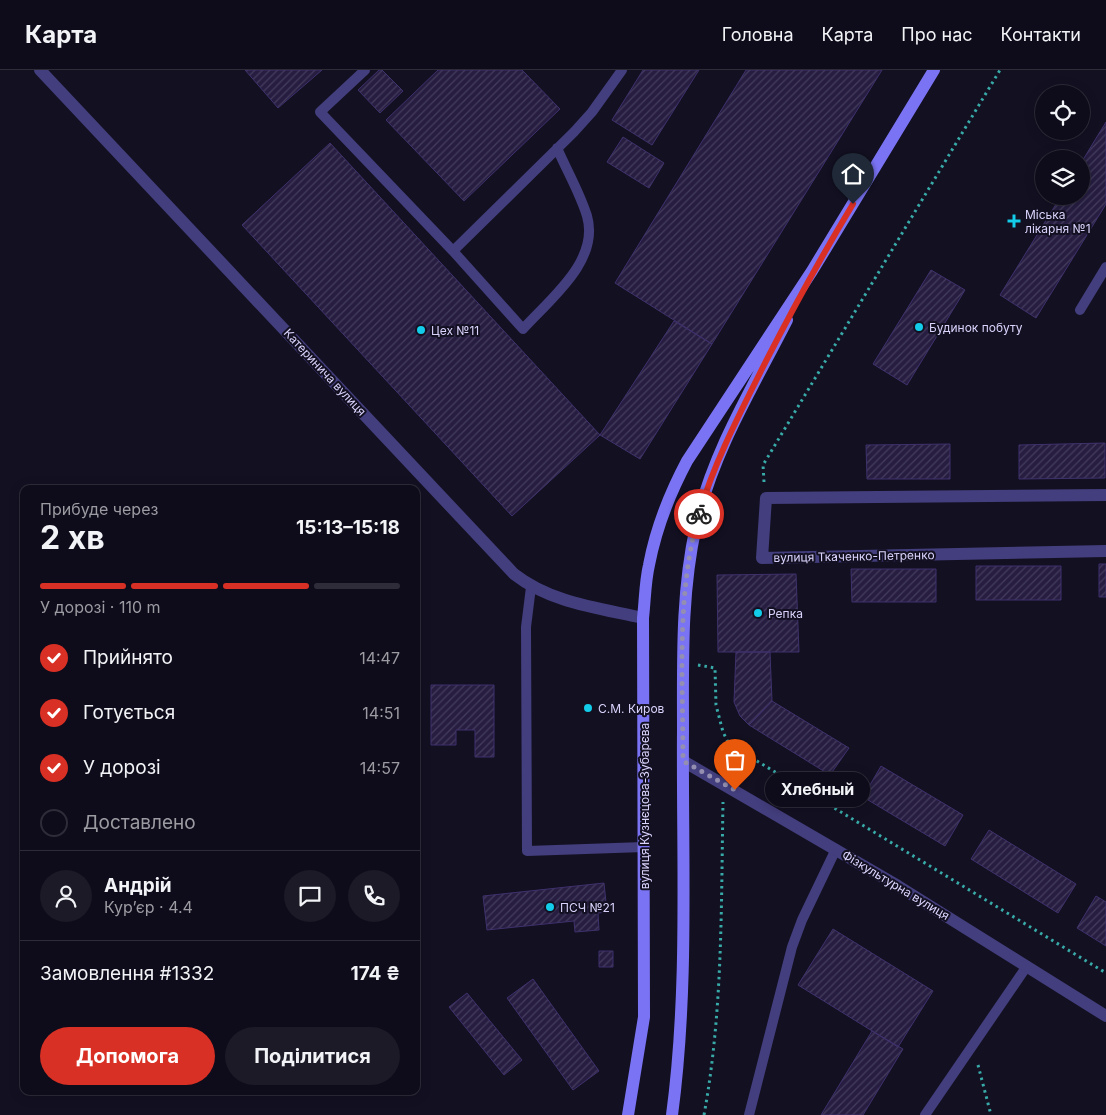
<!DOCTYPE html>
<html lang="uk">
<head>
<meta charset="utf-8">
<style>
	body { margin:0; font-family:Inter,sans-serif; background:#1c1a27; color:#f1f3f6; height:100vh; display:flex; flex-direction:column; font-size:19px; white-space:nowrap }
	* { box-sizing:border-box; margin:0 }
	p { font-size:16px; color:#9b9ba2 }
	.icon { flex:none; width:28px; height:28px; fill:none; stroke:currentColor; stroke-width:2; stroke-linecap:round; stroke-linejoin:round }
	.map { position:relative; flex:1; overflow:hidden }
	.sheet { position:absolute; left:20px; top:415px; width:400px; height:610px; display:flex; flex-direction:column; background:#0e0c1a; border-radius:10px; box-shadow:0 2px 12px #0003,0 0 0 1px #2e2c39 }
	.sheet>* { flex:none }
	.buttons { position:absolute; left:1035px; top:15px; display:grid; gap:10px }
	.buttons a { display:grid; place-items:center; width:55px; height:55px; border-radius:50%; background:#0e0c1a; box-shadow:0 2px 12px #0003,0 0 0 1px #2e2c39; font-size:25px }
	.pin { position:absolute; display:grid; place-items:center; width:42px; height:42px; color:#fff; margin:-51px -21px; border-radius:50% 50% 50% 0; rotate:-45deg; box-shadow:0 0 5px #0007 }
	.pin .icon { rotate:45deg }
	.courier { position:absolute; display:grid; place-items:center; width:50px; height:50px; margin:-25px; border:4px solid #d93025; border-radius:50%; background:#fff; color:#222; box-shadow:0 1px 6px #0007 }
	.bubble { position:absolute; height:35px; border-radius:18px; background:#0e0c1a; box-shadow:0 2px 12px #0003,0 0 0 1px #2e2c39; font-size:16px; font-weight:700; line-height:35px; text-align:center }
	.overview em { font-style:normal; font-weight:700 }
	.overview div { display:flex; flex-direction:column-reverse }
	.overview { display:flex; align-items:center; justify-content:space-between; height:85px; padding:0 20px }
	h1 { font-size:32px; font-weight:700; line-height:38px }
	.bar { display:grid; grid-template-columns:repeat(4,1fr); gap:8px 5px; align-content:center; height:60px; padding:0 20px }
	.bar i { height:6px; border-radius:4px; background:#2e2c39 }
	.bar .selected { background:#d93025 }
	.bar p { grid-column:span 4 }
	.line { display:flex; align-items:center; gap:12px; padding:0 20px; border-top:1px solid #2e2c39 }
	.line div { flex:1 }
	.round { display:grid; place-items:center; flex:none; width:52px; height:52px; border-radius:26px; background:#1c1a27 }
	ol { padding:0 20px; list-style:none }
	li { display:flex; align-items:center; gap:15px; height:55px }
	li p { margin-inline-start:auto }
	li .icon { padding:5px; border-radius:50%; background:#d93025; color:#fff; stroke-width:4 }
	li:last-child { color:#9b9ba2 }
	li i { width:28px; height:28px; border:2px solid #2e2c39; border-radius:50% }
	.action { display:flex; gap:10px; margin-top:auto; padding:10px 20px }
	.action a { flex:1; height:58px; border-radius:30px; background:#d93025; color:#fff; font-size:20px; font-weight:700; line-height:58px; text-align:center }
	.action a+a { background:#1c1a27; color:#f1f3f6 }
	header { display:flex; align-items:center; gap:30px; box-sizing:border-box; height:70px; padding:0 25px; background:#0e0c1a; border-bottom:1px solid #2e2c39 }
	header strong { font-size:24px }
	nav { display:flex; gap:28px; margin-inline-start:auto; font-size:18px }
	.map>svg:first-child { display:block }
	.building { fill:url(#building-hatch); stroke:#3f316c }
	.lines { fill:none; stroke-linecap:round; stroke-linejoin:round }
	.path { stroke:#38aba8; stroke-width:3; stroke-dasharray:2.5 4; stroke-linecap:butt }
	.lane { stroke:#433e7d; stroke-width:10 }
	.street { stroke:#433e7d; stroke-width:12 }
	.secondary { stroke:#7a73f4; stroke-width:12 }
	.done { stroke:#948fb0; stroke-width:5; stroke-dasharray:0 9 }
	.route { stroke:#d93025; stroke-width:6 }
	.poi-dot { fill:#13cce9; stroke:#131022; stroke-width:2 }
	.labels { text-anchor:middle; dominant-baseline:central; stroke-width:4; stroke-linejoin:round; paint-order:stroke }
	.poi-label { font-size:12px; fill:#dad4fc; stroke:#131022; text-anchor:start }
	.street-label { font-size:12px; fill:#dad4fc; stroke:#131022 }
</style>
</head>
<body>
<header>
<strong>Карта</strong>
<nav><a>Головна</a><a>Карта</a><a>Про нас</a><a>Контакти</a></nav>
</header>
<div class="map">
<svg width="1106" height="1045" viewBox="0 0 1106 1045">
	<defs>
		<pattern id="building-hatch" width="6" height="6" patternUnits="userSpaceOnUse" patternTransform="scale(1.25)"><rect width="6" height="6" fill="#261d41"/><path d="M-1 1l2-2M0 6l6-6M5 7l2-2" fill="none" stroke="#453d5d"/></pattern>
	</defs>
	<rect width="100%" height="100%" fill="#131022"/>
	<path class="building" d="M245 0H322L278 38Z
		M379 0H382L403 21 380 43 358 20Z
		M438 0H522L560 39 464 131 386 50Z
		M643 0H699L652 75 612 50Z
		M746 0H882L712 274 615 213Z
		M1106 52V134L1036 248 1000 225 1061 126H1081V93Z
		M623 67 664 93 649 118 607 92Z
		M330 73 600 365 512 446 242 155Z
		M931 200 965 220 907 315 873 294Z
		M674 251 712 274 640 389 600 365Z
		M1105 373V408L1019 409V375Z
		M950 374V409H867L866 375Z
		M1099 494H1106V527H1099Z
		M976 496H1061V530H976Z
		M851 499H936V532H852Z
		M796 504 799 582H718L717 505Z
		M736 582H770L772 631 749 655 740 646 734 632Z
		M431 615H494V687H475V660H456V675H431Z
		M772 631 849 678 830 705 749 655Z
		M881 696 963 745 945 776 863 727Z
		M989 760 1076 814 1058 843 971 789Z
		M604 813 607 842 598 843 599 860 575 862 574 851 487 860 483 826Z
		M1096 826 1106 832V876L1077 858Z
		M833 859 933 921 898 977 798 915Z
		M599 881H613V897H599Z
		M533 909 599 1001 573 1020 507 928Z
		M467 923 522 990 504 1005 449 937Z
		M872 961 903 979 863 1045H821Z"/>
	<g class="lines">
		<path class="path" d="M764 412 763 395 1000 0
			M698 595 715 598 716 635 723 662 729 674 726 698
			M729 674 1106 903
			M978 995 991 1045
			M704 1045C723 941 721 837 723 732"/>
		<path class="lane" d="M365 0 320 42 453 181 523 259C550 229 600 191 587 146 580 123 567 101 557 78
			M453 181 574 62 592 42 622 0
			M1080 240 1106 197
			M531 517 526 557 527 781 644 777
			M749 1045 792 877 802 850 836 779
			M925 1045 1027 896"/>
		<path class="street" d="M40 0 514 504C551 533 599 538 643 548
			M1106 425 766 428 762 488 1106 481
			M683 691 898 816 1106 946"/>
		<path class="secondary" d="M628 1045 644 947 643 548C645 531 645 512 649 495 656 458 670 423 687 391L812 201 934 0
			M672 1045C689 919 682 787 683 660 683 591 681 523 696 456 712 383 754 315 787 250"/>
	</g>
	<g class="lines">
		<path class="done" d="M699 444C676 523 683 610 683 691L735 720"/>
		<path class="route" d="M699 444C714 393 739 345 763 297 791 242 821 187 853 134"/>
	</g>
	<g class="poi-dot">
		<path d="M1011.5 143.5h5v5h5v5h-5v5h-5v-5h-5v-5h5z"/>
		<circle cx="919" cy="257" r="5"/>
		<circle cx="421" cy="260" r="5"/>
		<circle cx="758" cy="543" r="5"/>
		<circle cx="588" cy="638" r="5"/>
		<circle cx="550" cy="837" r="5"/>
	</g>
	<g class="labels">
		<g class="poi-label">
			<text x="1025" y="144">Міська<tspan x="1025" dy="14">лікарня №1</tspan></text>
			<text x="929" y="257">Будинок побуту</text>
			<text x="431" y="260">Цех №11</text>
			<text x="768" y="543">Репка</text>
			<text x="598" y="638">С.М. Киров</text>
			<text x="560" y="837">ПСЧ №21</text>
		</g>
		<g class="street-label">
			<text transform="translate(325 302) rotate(47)">Катеринича вулиця</text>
			<text transform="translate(854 486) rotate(-1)">вулиця Ткаченко-Петренко</text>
			<text transform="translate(644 736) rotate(-90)">вулиця Кузнєцова-Зубарєва</text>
			<text transform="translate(896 815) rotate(31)">Фізкультурна вулиця</text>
		</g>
	</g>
</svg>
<div class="buttons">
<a><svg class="icon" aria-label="locate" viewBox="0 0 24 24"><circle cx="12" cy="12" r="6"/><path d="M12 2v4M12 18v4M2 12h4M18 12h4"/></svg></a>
<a><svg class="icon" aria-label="layers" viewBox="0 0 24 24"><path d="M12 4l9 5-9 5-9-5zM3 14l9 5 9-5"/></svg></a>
</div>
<div class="pin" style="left:735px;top:720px;background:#ea580c"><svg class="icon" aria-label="bag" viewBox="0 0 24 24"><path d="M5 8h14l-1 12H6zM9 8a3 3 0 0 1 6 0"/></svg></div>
<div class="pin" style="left:853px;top:134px;background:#1f2937"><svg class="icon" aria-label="home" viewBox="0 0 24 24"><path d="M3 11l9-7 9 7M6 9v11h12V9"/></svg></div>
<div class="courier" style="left:699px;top:444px"><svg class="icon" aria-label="bike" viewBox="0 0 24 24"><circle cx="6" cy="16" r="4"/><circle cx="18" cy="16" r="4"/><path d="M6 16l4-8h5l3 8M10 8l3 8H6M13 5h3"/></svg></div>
<div class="bubble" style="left:765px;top:702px;width:105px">Хлебный</div>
<section class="sheet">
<div class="overview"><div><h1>2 хв</h1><p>Прибуде через</p></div><em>15:13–15:18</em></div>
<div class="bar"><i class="selected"></i><i class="selected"></i><i class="selected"></i><i></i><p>У дорозі · 110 m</p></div>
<ol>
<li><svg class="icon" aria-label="check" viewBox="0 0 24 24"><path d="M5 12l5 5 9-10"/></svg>Прийнято<p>14:47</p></li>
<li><svg class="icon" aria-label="check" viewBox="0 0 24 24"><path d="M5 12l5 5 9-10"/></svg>Готується<p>14:51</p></li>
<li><svg class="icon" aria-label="check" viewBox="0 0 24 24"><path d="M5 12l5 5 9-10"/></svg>У дорозі<p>14:57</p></li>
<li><i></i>Доставлено</li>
</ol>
<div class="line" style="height:90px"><a class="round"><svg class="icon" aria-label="person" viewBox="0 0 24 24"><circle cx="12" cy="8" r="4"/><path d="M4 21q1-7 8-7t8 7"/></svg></a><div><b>Андрій</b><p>Кур’єр · 4.4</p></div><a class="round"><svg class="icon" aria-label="chat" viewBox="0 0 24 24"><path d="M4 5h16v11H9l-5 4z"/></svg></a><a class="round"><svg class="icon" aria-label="phone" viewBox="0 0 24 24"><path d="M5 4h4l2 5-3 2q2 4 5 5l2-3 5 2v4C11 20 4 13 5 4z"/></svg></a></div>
<div class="line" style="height:65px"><div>Замовлення #1332</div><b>174 ₴</b></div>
<div class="action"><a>Допомога</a><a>Поділитися</a></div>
</section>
</div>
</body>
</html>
